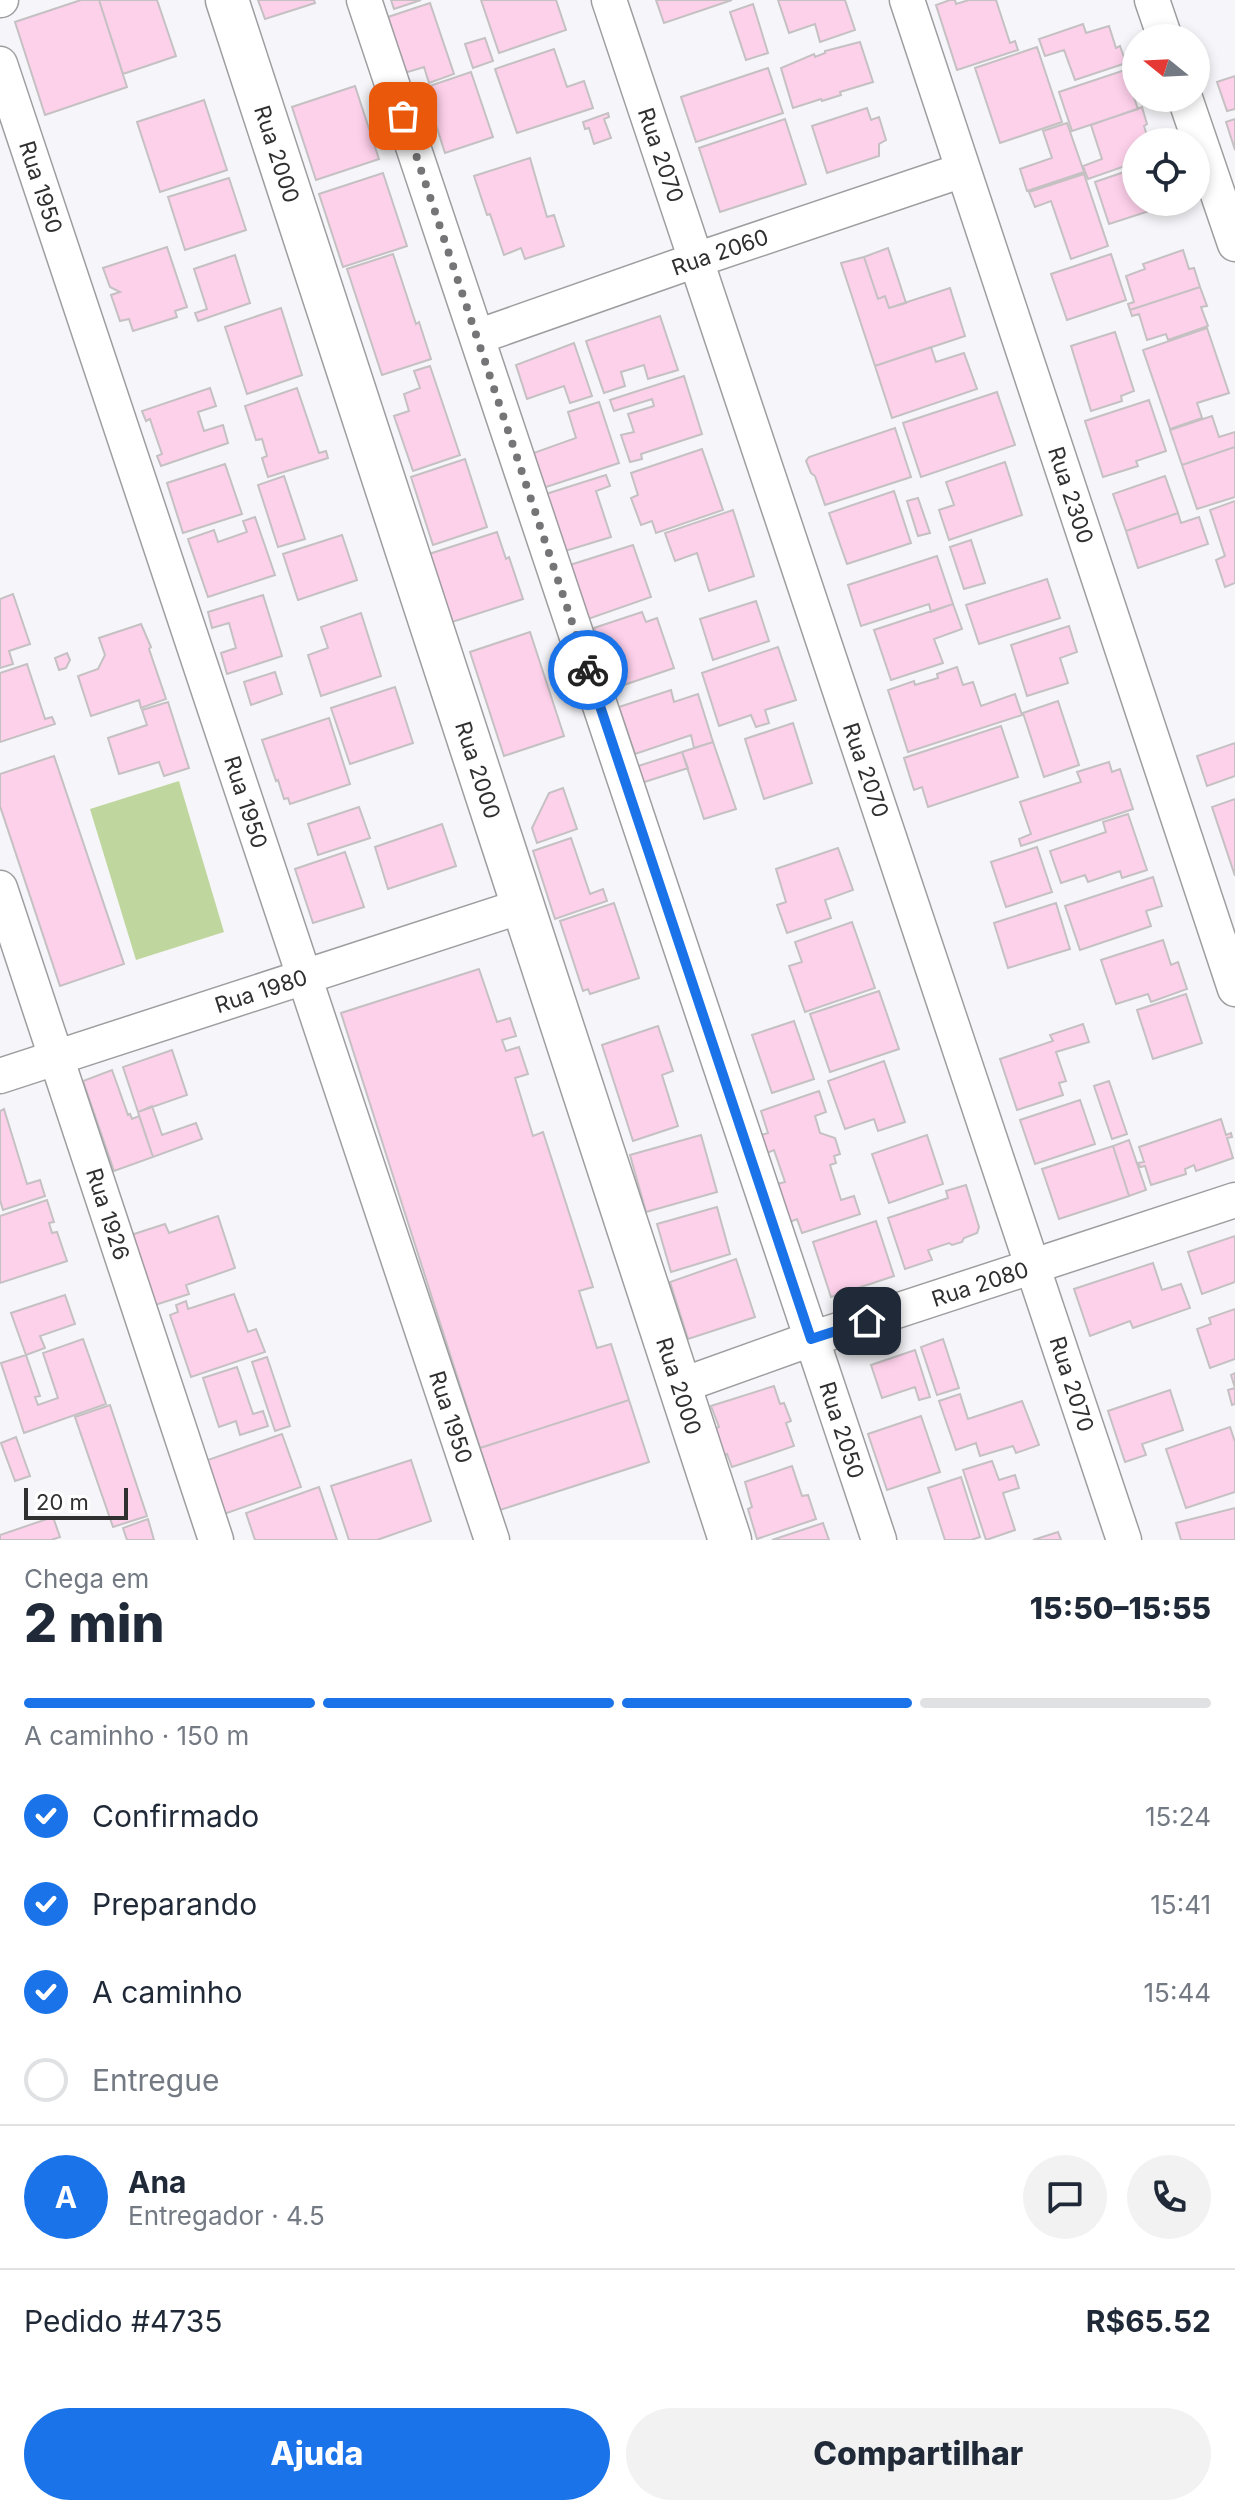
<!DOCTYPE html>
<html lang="pt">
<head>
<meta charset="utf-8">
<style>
	body { margin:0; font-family:Inter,sans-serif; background:#f2f2f3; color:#1f2937; height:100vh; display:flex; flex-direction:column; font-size:30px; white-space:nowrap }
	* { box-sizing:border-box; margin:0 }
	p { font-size:26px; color:#747a83 }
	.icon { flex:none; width:44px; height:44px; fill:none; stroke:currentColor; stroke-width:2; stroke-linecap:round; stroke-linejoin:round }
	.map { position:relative; height:1540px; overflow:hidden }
	.panel { display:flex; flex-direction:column; background:#fff; flex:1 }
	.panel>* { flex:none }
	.needle { width:52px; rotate:288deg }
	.buttons { position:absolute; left:1122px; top:24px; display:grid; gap:16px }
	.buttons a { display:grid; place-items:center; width:88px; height:88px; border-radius:50%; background:#fff; box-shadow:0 4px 12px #0003; font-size:40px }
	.scale { position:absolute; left:24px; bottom:20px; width:104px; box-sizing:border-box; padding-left:8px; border:4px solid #303031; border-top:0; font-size:22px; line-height:28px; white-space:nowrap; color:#303031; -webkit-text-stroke:6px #fff; paint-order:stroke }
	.pin { position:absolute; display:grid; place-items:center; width:68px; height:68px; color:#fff; margin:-34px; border-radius:16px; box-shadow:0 4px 12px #0006 }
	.courier { position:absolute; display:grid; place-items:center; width:80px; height:80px; margin:-40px; border:6px solid #1a73e8; border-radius:50%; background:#fff; color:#222; box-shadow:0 2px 10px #0007 }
	.headline em { font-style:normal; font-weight:800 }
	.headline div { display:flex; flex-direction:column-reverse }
	.headline { display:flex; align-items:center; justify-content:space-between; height:136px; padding:0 24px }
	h1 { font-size:52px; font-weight:800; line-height:60px }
	.bar { display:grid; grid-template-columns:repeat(4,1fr); gap:12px 8px; align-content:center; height:96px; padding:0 24px }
	.bar i { height:10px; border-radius:6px; background:#e0e1e3 }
	.bar .selected { background:#1a73e8 }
	.bar p { grid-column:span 4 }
	.line { display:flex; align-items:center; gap:20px; padding:0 24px; border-top:2px solid #e0e1e3 }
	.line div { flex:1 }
	.round { display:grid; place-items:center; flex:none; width:84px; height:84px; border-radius:42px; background:#f2f2f3 }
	ol { padding:0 24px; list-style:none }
	li { display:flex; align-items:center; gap:24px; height:88px }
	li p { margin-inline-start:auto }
	li .icon { padding:8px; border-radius:50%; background:#1a73e8; color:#fff; stroke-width:4 }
	li:last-child { color:#747a83 }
	li i { width:44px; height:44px; border:4px solid #e0e1e3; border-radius:50% }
	.primary-button { display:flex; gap:16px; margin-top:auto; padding:16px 24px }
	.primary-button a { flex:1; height:92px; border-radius:48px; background:#1a73e8; color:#fff; font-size:32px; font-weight:800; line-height:92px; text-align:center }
	.primary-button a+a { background:#f2f2f3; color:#1f2937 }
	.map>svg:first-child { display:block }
	.green { fill:#bfd79e }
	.building { fill:#fed1eb; stroke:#c5c1c3; stroke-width:2 }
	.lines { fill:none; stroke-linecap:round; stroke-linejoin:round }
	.minor-casing { stroke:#9e9da0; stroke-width:37 }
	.major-casing { stroke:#9e9da0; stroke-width:45 }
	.minor { stroke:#fff; stroke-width:34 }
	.major { stroke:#fff; stroke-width:42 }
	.done { stroke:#757577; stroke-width:8; stroke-dasharray:0 14.4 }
	.route { stroke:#1a73e8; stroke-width:10 }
	.labels { text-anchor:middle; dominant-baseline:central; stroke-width:8; stroke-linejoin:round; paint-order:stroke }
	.street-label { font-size:22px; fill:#303031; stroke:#fff }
</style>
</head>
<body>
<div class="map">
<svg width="1235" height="1540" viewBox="0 0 1235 1540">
	<rect width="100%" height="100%" fill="#f6f5f9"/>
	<path class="green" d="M179 781 224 932 136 960 90 809Z"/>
	<path class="building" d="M81 0H99L127 87 45 115 15 22Z
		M99 0H157L176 56 123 74Z
		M258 0H314L315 3 265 19Z
		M391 0H421L394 9Z
		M481 0H556L566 30 499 53Z
		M656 0H732L664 23Z
		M778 0H845L855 30 820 42 815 24 789 33Z
		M950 0H955L956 4 969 0H996L1010 43 1015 41 1018 50 957 70 936 5Z
		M430 3 454 74 429 83 424 67 408 72 402 69 385 18Z
		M753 4 768 53 746 60 730 12Z
		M1083 24 1086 33 1109 26 1116 48 1120 46 1126 63 1075 80 1064 50 1045 56 1039 39Z
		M485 38 493 61 473 68 465 44Z
		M860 42 873 82 840 92 841 95 822 101 821 99 793 108 781 68 814 54 815 57 825 53V51Z
		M1037 47 1062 122 1000 143 975 68Z
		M554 49 567 87 584 81 593 108 517 133 495 69Z
		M768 68 783 113 696 142 681 97Z
		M1125 70 1130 84 1134 82 1136 86V94L1133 95 1138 109 1072 131 1059 92Z
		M471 72 493 137 445 153 435 122 420 127 409 93Z
		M1235 76V109L1227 111 1217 82Z
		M355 86 379 159 316 180 292 107Z
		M204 100 227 170 160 192 137 122Z
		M1142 107 1147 124 1144 126 1149 142H1136V153L1128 156 1131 164 1088 179 1083 166 1102 159 1091 125Z
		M867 108 871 120 879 117 886 140 879 144V156L827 173 812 126Z
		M608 113 609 117 604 119 611 138 594 144 589 128 585 129 583 122Z
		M785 119 806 184 720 212 699 148Z
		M1235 119V150L1226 122Z
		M1067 123 1084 172 1027 191 1020 169 1052 158 1043 131Z
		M530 158 547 217 554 215 564 246 525 259 521 248 504 255 490 214 487 215 474 176Z
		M1136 168V202L1174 203 1109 224 1095 182Z
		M383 173 407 246 343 267 319 194Z
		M1084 174 1108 246 1071 259 1051 201 1035 207 1029 192Z
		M229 178 246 230 185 250 168 197Z
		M167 247 187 307 175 311 177 317 133 331 129 319 120 321 111 295 120 292 110 287 103 268Z
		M888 248 906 303 889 308 885 296 878 299 864 257Z
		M1183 250 1189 269 1194 268 1200 287 1130 310 1128 304 1134 302 1126 276 1145 269 1143 264Z
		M393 254 416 324 419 322 431 359 382 375 347 269Z
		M1111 254 1126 300 1067 320 1051 274Z
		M235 255 250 303 198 321 195 313 207 309 194 269Z
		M864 257 878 299 885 296 889 308 950 288 965 336 875 366 841 263Z
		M1200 287 1207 306 1201 307 1208 326 1168 340 1166 334 1147 340 1139 314 1132 316 1130 310Z
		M281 308 302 375 247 394 225 327Z
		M660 316 678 370 648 379 644 365 621 372 625 386 604 393 586 341Z
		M1207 328 1229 393 1197 403 1202 418 1170 429 1143 350Z
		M1115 332 1134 391 1121 396 1122 401 1091 411 1071 346Z
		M574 343 592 396 570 403 564 386 527 399 516 365Z
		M931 347 936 362 964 353 977 389 892 418 875 366Z
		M430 366 460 455 413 471 394 416 409 411 404 394 420 388 414 371Z
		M684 376 702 434 641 454 642 459 630 462 621 435 634 432 628 414 654 406 652 399 614 411 610 400Z
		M210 388 216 406 198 412 204 431 223 425 228 443 161 466 157 456 162 454 154 431 150 419 146 421 142 411Z
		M297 388 319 453 326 451 328 458 268 477 262 458 267 456 262 439 256 440 245 406Z
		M997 392 1015 445 921 477 903 423Z
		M1149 400 1166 451 1136 461 1138 466 1103 477 1085 421Z
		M599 402 619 463 540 489 528 455 576 438 568 412Z
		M1212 416 1219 437 1235 432V447L1182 465 1170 430Z
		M895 428 911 477 825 505 815 476 811 473 806 461 809 457Z
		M1235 447V497L1197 509 1182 465Z
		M702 449 723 510 656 533 652 521 641 525 631 498 638 495 631 473Z
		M465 459 487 527 433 545 411 477Z
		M1005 462 1022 515 949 540 939 510 954 505 946 482Z
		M225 464 242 514 183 533 167 483Z
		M606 475 610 486 596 491 611 537 565 551 546 494Z
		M284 476 305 539 278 547 258 485Z
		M1165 476 1178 513 1126 531 1113 494Z
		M894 491 911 543 847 564 829 513Z
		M918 498 930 533 918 536 907 501Z
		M1235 501V583L1225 587 1216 560 1225 556 1210 510Z
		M733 510 754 576 709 591 697 553 675 561 665 533Z
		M1178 513 1181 523 1199 517 1208 544 1138 568 1126 531Z
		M255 517 275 575 208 597 188 539 214 530 218 542 247 532 243 521Z
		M497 532 506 559 509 557 523 599 452 622 429 554Z
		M342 535 357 580 298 600 283 554Z
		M971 540 985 583 964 589 950 547Z
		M633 545 651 597 588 619 570 565Z
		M937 556 953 604 931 612 929 604 861 626 848 585Z
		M1047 579 1060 618 979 644 966 605Z
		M13 594 30 644 9 651 13 664 0 668V599Z
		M263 595 282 656 227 674 221 653 236 648 229 623 212 628 208 612Z
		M756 601 769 641 713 660 700 619Z
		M953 604 962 629 934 639 943 663 891 680 874 630Z
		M642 612 646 622 657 618 674 668 615 688 594 628Z
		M361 613 381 676 321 696 308 655 328 648 321 627Z
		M141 624 151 647 149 649 166 699 141 708 139 700 91 716 78 676 98 669 105 655 99 638Z
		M1069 626 1077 652 1060 658 1068 683 1027 696 1011 645Z
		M530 632 564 736 504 756 470 652Z
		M778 647 796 700 765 710 769 723 756 727 751 715 719 726 702 673Z
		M67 653 70 660 66 668 59 670 55 658Z
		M27 664 45 719 52 717 55 724 0 742V673Z
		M957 667 963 685 973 682 981 706 1015 694 1022 715 908 752 888 690 914 681 915 685 938 678 937 674Z
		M275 672 282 694 251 705 244 682Z
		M395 687 413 743 350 764 331 708Z
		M671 690 674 702 698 694 713 742 694 748 691 735 635 754 619 707Z
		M1058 701 1079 765 1044 777 1023 713Z
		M168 702 189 768 164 776 159 762 119 774 108 738 147 725 142 710Z
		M329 718 350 784 290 804 288 798 284 799 278 780 276 781 262 740Z
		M793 723 812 783 764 799 745 739Z
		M1001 726 1018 777 928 807 922 787 914 790 904 758Z
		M713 742 736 809 704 819 682 752Z
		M1235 743V776L1207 786 1197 756Z
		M682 752 688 768 635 785 629 769Z
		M54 756 124 964 60 986 0 806V774Z
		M1109 762 1112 772 1120 769 1133 809 1021 846 1019 839 1031 834 1020 802 1081 782 1077 772Z
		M563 788 577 829 537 843 532 828 549 793Z
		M1235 799V876L1212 807Z
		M359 807 370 838 318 855 308 824Z
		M1128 814 1147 870 1122 878 1120 871 1088 882 1085 875 1061 883 1050 851 1106 832 1103 822Z
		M442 824 456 866 388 889 375 847Z
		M571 838 590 894 603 889 607 901 555 919 533 851Z
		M1037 847 1052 892 1006 907 991 862Z
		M838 848 853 890 825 900 831 918 787 933 777 905 786 902 776 869Z
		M345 852 364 907 313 923 295 869Z
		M1153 877 1162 906 1146 911 1151 926 1080 950 1065 906Z
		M614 903 639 978 590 994 588 989 583 991 560 921Z
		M1056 903 1070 949 1008 968 994 923Z
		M852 922 875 988 805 1012 789 966 802 962 795 942Z
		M1163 940 1171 965 1178 962 1187 989 1151 1002 1148 994 1116 1004 1101 960Z
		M479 969 497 1022 510 1018 516 1036 502 1040 506 1051 519 1047 528 1074 515 1078 533 1136 543 1132 593 1287 579 1291 597 1348 611 1344 629 1400 480 1448 341 1013Z
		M879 991 899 1049 830 1072 810 1014Z
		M1186 994 1202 1043 1153 1059 1137 1010Z
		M794 1021 814 1079 772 1093 752 1035Z
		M1083 1024 1089 1042 1056 1052 1066 1081 1059 1083 1063 1095 1017 1110 1000 1059 1053 1041 1050 1035Z
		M658 1026 673 1071 662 1075 678 1126 633 1141 602 1045Z
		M172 1050 187 1095 138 1112 123 1067Z
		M884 1061 905 1122 878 1131 874 1119 845 1129 828 1081Z
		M112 1070 128 1115 130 1114 132 1119 139 1116 153 1157 114 1171 83 1081Z
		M1109 1081 1127 1134 1112 1139 1094 1086Z
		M819 1091 826 1112 815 1116 820 1133 835 1138 840 1154 834 1156 836 1163 830 1165 841 1200 854 1196 860 1214 802 1233 797 1219 790 1222 777 1184 785 1182 774 1150 767 1153 761 1135 768 1133 761 1111Z
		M1080 1100 1095 1144 1035 1164 1020 1120Z
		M152 1106 162 1135 196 1123 202 1139 153 1157 138 1112Z
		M4 1109 27 1184 40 1180 45 1196 3 1210 0 1200V1111Z
		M1221 1119 1226 1135 1231 1133 1232 1137 1227 1138 1233 1158 1196 1171 1194 1165 1185 1169 1186 1174 1151 1185 1145 1166 1140 1167 1138 1163 1144 1162 1139 1147Z
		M701 1135 717 1192 646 1212 630 1155Z
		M927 1135 943 1184 889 1203 872 1154Z
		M1129 1140 1146 1190 1129 1196 1113 1146Z
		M1113 1146 1129 1196 1059 1219 1042 1169Z
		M966 1185 979 1227 977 1233 964 1238 962 1242 952 1245 949 1243 928 1250 932 1260 905 1269 888 1218 948 1198 946 1191Z
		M47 1200 54 1222 49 1223 52 1233 57 1232 67 1261 0 1283V1216Z
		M717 1207 730 1254 671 1272 657 1224Z
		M218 1216 235 1268 186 1285 189 1294 155 1305 131 1235 165 1224 169 1233Z
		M876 1221 894 1276 831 1297 813 1242Z
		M1235 1236V1282L1202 1294 1188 1252Z
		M736 1259 755 1317 688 1339 670 1282Z
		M1153 1263 1162 1290 1181 1284 1190 1308 1133 1328 1130 1321 1090 1336 1074 1289Z
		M234 1294 248 1332 256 1329 265 1352 191 1377 170 1315 178 1312 176 1305 186 1301 188 1309Z
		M65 1295 75 1324 40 1336 45 1348 26 1355 11 1313Z
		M1235 1309V1359L1210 1368 1197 1329 1211 1324 1209 1318Z
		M83 1339 106 1404 24 1433 1 1363 26 1355 40 1396 35 1397 38 1405 58 1398 43 1353Z
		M943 1339 959 1388 937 1395 921 1347Z
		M915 1350 930 1397 919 1400 915 1387 882 1398 871 1365Z
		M267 1357 290 1426 275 1431 252 1362Z
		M237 1367 253 1414 263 1411 268 1426 240 1435 236 1421 219 1427 203 1378Z
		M1235 1373V1404L1232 1405 1228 1390 1235 1388 1231 1375Z
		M774 1386 780 1404 784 1403 791 1421 786 1423 794 1446 732 1467 727 1454 723 1456 714 1429 719 1427 711 1406Z
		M1170 1390 1183 1430 1142 1444 1146 1455 1125 1462 1108 1411Z
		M960 1394 968 1419 1022 1401 1039 1445 1016 1453 1013 1446 980 1456 976 1443 956 1450 939 1401Z
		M629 1400 649 1462 500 1510 480 1448Z
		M110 1405 147 1516 113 1527 75 1417Z
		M921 1416 940 1472 887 1490 868 1434Z
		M1230 1427 1235 1442V1492L1186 1508 1166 1449Z
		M282 1434 301 1487 224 1514 205 1461Z
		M16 1437 30 1476 15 1481 1 1443Z
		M411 1460 431 1521 377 1540H349L331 1486Z
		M992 1461 999 1480 1015 1475 1019 1488 1003 1493 1015 1530 986 1540 963 1470Z
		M792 1466 802 1496 808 1495 816 1519 757 1539 748 1509 752 1507 745 1482Z
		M961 1477 980 1537 971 1540H945L928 1488Z
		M319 1487 337 1540H255L246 1513Z
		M1235 1508V1540H1181L1176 1523Z
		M53 1517 60 1537 51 1540H0V1535Z
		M148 1519 154 1540H127L123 1528Z
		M823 1523 829 1540H772Z
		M1058 1532 1061 1540H1033Z"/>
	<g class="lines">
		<g class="minor-casing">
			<path id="minor" d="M0 0H1
				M364 0 879 1540
				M609 0 1124 1540
				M907 0 1235 989
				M1152 0 1165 38
				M0 64 492 1540
				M1185 98 1235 244
				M477 337 696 260 963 170
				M0 888 216 1540
				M0 1076 522 906
				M680 1386 811 1339 1235 1200"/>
		</g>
		<g class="major-casing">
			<path id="major" d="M227 0 730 1540"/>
		</g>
		<use href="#minor" class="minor"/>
		<use href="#major" class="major"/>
	</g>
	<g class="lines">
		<path class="done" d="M403 116 588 670"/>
		<path class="route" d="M588 670 811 1339 867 1321"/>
	</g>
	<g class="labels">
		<g class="street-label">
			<text transform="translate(277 154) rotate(72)">Rua 2000</text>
			<text transform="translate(661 155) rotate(71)">Rua 2070</text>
			<text transform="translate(41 187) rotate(72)">Rua 1950</text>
			<text transform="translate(720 252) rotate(-19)">Rua 2060</text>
			<text transform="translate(1071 495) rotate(72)">Rua 2300</text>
			<text transform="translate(478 770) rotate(72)">Rua 2000</text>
			<text transform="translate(866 770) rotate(71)">Rua 2070</text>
			<text transform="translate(246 802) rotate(72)">Rua 1950</text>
			<text transform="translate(261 991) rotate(-18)">Rua 1980</text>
			<text transform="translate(108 1214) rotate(72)">Rua 1926</text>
			<text transform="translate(980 1284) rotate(-18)">Rua 2080</text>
			<text transform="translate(1072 1384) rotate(72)">Rua 2070</text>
			<text transform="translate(679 1386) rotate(72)">Rua 2000</text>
			<text transform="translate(451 1417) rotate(72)">Rua 1950</text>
			<text transform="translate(842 1430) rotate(72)">Rua 2050</text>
		</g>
	</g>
</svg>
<div class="buttons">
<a><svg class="needle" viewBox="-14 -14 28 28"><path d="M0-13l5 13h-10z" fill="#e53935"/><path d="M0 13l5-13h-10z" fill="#747a83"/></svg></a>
<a><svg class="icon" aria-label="locate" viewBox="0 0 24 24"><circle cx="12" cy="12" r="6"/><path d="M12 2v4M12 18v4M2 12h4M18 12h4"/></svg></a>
</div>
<div class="scale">20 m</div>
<div class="pin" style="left:403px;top:116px;background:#ea580c"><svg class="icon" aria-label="bag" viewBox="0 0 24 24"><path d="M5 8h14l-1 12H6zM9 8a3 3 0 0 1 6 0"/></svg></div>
<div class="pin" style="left:867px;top:1321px;background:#1f2937"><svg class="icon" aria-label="home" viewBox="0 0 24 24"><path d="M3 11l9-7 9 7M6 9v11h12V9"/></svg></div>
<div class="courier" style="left:588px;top:670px"><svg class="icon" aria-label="bike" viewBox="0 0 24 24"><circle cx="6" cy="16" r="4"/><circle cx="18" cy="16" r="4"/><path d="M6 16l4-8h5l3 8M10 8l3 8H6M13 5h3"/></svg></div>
</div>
<section class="panel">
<div class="headline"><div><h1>2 min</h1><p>Chega em</p></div><em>15:50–15:55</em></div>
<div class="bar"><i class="selected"></i><i class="selected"></i><i class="selected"></i><i></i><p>A caminho · 150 m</p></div>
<ol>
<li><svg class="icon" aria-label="check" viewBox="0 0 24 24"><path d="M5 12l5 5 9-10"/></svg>Confirmado<p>15:24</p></li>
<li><svg class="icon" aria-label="check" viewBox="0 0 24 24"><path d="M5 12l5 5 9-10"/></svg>Preparando<p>15:41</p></li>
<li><svg class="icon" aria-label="check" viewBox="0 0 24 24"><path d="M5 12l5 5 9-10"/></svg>A caminho<p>15:44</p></li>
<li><i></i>Entregue</li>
</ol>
<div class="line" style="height:144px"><b class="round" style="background:#1a73e8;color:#fff">A</b><div><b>Ana</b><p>Entregador · 4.5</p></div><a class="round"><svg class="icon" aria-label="chat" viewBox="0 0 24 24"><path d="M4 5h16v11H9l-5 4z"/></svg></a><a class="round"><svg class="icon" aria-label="phone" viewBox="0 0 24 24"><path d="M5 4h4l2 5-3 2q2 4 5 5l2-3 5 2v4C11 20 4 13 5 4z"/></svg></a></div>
<div class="line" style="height:104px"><div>Pedido #4735</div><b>R$65.52</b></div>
<div class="primary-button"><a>Ajuda</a><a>Compartilhar</a></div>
</section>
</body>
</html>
